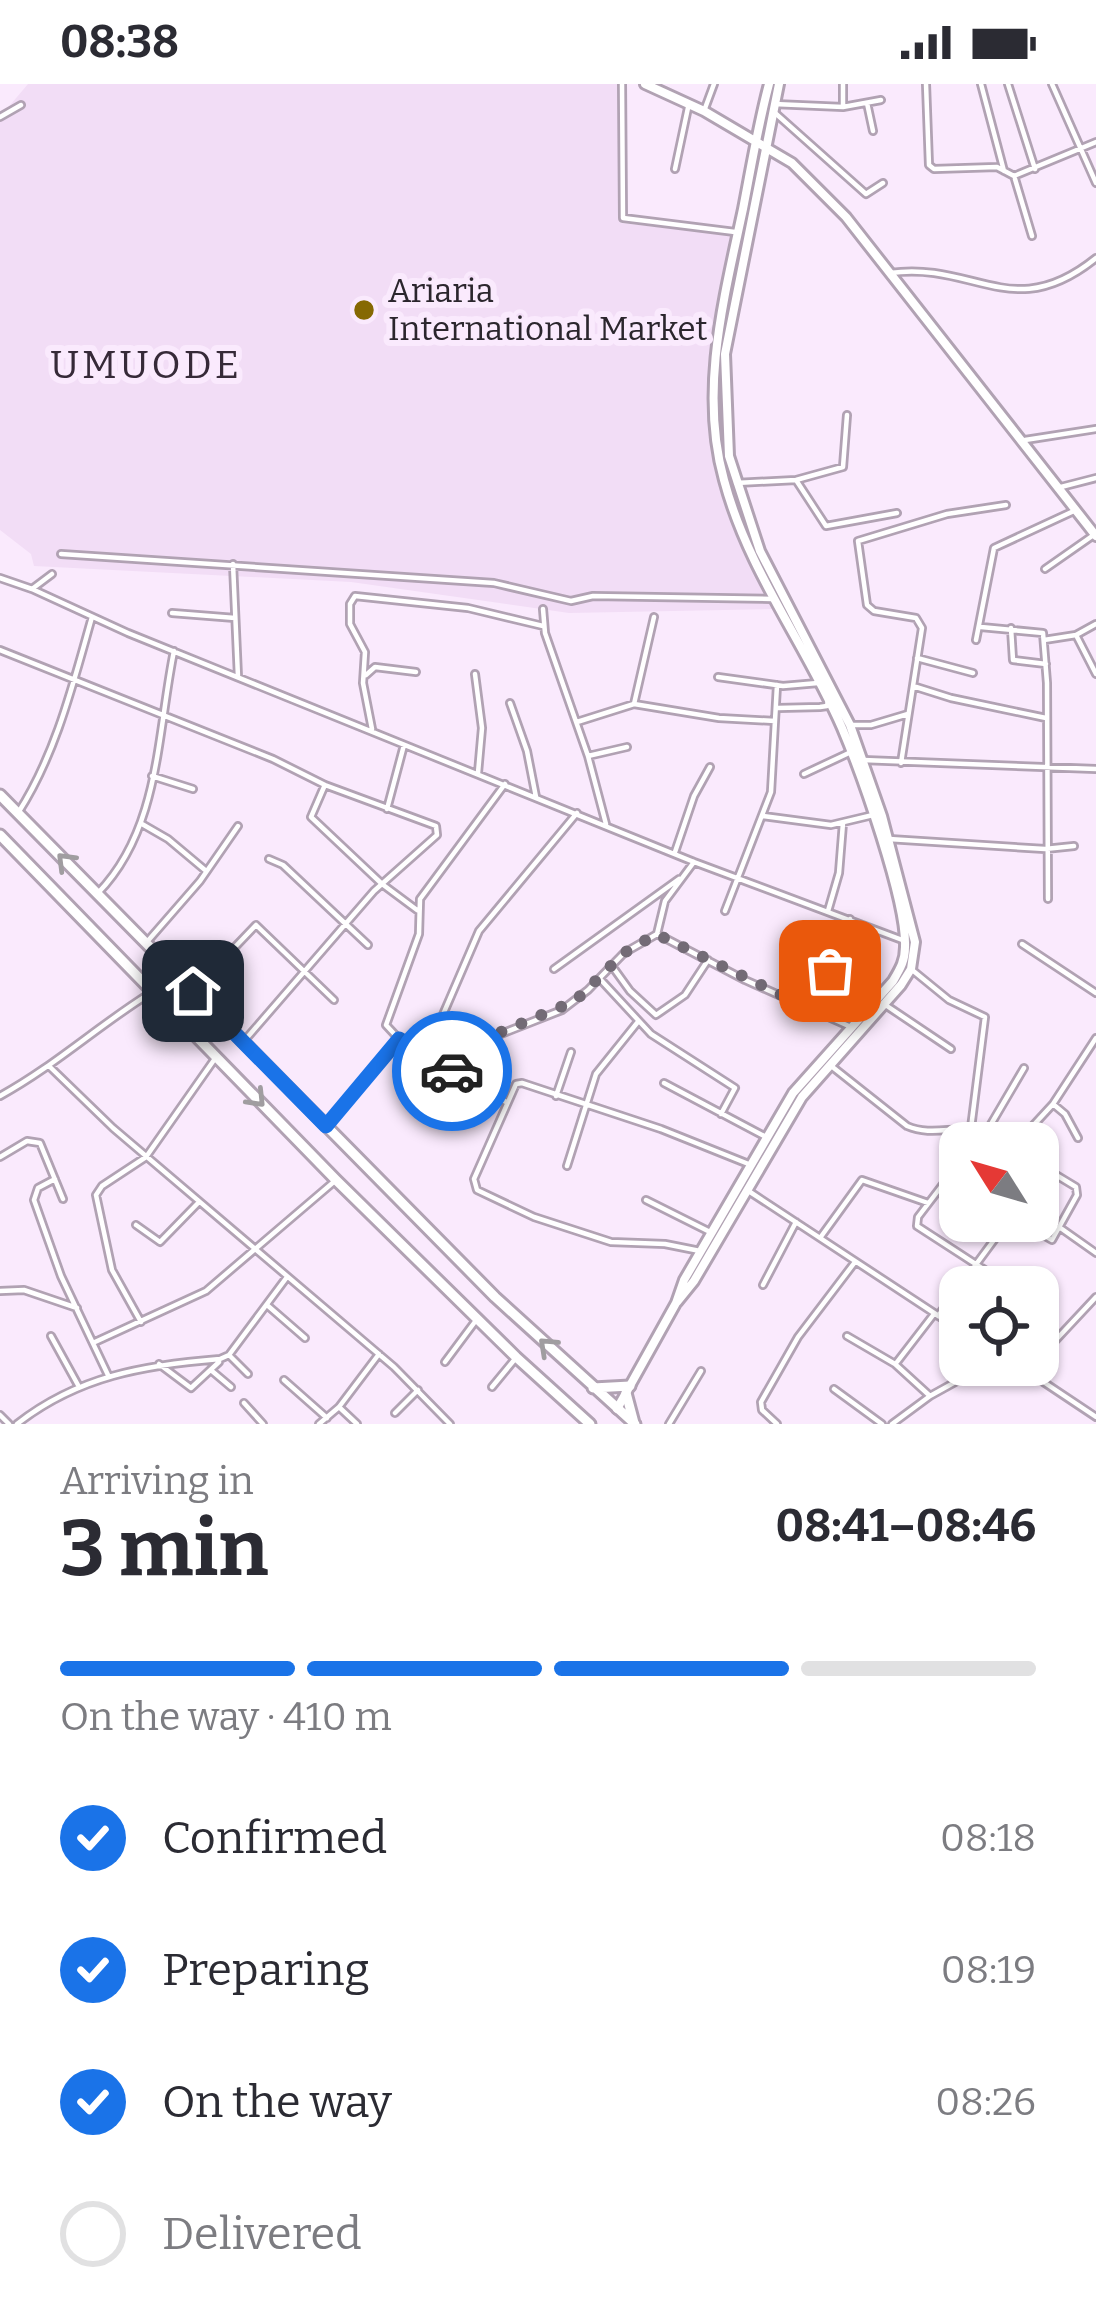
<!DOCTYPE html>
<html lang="en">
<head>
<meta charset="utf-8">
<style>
	body { margin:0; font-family:Bitter,serif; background:#f7f7f7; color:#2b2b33; height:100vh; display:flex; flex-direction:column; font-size:45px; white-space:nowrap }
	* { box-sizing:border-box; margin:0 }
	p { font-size:39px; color:#7c7c81 }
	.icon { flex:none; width:66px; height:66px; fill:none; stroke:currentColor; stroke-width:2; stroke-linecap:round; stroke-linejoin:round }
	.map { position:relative; height:1340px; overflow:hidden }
	.side { display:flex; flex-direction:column; background:#fff; flex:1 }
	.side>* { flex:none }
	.needle { width:78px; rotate:307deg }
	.buttons { position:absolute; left:939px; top:1038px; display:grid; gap:24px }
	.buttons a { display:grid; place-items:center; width:120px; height:120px; border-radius:24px; background:#fff; box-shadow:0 3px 9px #0004; font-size:60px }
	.pin { position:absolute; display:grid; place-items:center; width:102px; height:102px; color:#fff; margin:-51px; border-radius:24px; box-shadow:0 6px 18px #0006 }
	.courier { position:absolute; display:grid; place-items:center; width:120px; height:120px; margin:-60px; border:9px solid #1a73e8; border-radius:50%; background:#fff; color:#222; box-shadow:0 3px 15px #0007 }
	.overview em { font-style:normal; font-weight:700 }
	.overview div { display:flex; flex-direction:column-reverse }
	.overview { display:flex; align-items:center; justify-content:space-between; height:204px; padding:0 60px }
	h1 { font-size:78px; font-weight:700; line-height:90px }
	.bar { display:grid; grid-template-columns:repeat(4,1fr); gap:18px 12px; align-content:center; height:144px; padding:0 60px }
	.bar i { height:15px; border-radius:9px; background:#e1e1e2 }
	.bar .active { background:#1a73e8 }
	.bar p { grid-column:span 4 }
	ol { padding:0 60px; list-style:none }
	li { display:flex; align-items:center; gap:36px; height:132px }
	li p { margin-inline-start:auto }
	li .icon { padding:12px; border-radius:50%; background:#1a73e8; color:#fff; stroke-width:4 }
	li:last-child { color:#7c7c81 }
	li i { width:66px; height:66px; border:6px solid #e1e1e2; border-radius:50% }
	.status { display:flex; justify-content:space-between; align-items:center; height:84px; padding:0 60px; background:#fff; direction:ltr }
	.status svg { height:33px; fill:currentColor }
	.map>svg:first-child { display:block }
	.built { fill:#f2ddf6 }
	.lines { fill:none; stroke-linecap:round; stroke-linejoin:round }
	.minor-casing { stroke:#b1a2b3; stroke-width:10 }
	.secondary-casing { stroke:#b1a2b3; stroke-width:14 }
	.trunk-casing { stroke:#b1a2b3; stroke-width:15 }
	.minor { stroke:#fff; stroke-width:4.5 }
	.secondary { stroke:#fff; stroke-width:8 }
	.trunk { stroke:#fff; stroke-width:9 }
	.oneway { stroke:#a09da0 }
	.done { stroke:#736b76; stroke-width:12; stroke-dasharray:0 21.6 }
	.route { stroke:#1a73e8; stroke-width:15 }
	.poi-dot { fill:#866903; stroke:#faeafd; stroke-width:4.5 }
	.labels { text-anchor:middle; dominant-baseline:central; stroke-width:12; stroke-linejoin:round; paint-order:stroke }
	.poi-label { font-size:33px; fill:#2b262d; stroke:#faeafd; text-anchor:start }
	.quarter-label { font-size:39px; letter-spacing:3px; fill:#362a38; stroke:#faeafd }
</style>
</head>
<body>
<div class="status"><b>08:38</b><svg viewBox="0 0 49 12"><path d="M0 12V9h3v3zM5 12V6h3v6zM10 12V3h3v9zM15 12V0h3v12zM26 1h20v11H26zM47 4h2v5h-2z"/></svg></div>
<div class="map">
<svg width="1096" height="1340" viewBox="0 0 1096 1340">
	<rect width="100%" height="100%" fill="#faeafd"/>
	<path class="built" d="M28 0H620V139L740 152 715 299 716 375 740 452 773 525 569 529 351 498 34 482 31 470 0 446V33Z"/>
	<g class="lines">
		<g class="minor-casing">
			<path id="minor" d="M622 0 623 134 735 148
				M926 0 929 81 934 85 997 83 1014 92 1096 58
				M981 0 1004 87
				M1008 0 1035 85
				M1052 0 1096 99
				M867 19 873 47
				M774 20 843 23 881 16
				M843 23V0
				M704 27 714 0
				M774 28 866 110 883 99
				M0 33 21 21
				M675 85 689 19
				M1015 95 1032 152
				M890 189C975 177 1013 241 1096 174
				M1025 356 1096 345
				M796 396 826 442 897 429
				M736 399 796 396 843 383 847 331
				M1061 403 1096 394
				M61 470 494 499 571 517 593 512 772 515
				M233 480 238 593
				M1045 485 1095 450
				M0 494 32 505 52 490
				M32 505 128 549 694 778 905 857
				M543 525 545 549 588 672 606 740
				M172 529 235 534
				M981 543 1043 549 1047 599 1048 815
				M1011 544 1013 576 1046 580
				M1076 551 1096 590
				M976 556 994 464 1076 426
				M1044 556 1076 551 1096 540
				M0 566 273 675 325 701 436 742 437 751 374 807 245 956
				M917 574 973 589
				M475 590 482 644 478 689
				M366 591 375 583 416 588
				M718 593 783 602 818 599
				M913 602 951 614 1046 634
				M510 619 527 667 536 713
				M634 620 654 533
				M778 624 820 623 827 622 828 616
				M577 638 634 620 719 634 775 637
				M850 641H871L908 630
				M372 645 363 599 365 568 350 540V520L355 512 468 524 543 542
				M588 672 627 663
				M863 676 1096 685
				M901 679 922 544 916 534 874 527 867 521 858 457 947 430 1006 421
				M804 690 851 668
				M152 692 193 705
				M505 700 420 815 419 850 386 941 399 955 506 1018
				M324 703 311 733 382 800 417 826
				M387 725 404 661
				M18 729C56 670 73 600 92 533
				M763 732 831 741 873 731
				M142 740 168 755 205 786
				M889 755 1045 765 1074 762
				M675 768 694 712 710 683
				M269 775 283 781 368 861
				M98 809C160 745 157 650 174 567
				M725 827 771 708 777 601
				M828 827 839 789 843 739
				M657 850 745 896 851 943
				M657 850 665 817 694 778
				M146 859 200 797 238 742
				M1022 860 1096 909
				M612 882 630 907 656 931 685 911 708 876
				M554 885 679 795
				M911 885 949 916 985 933 971 1044
				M601 896 651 950 735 1004 721 1030
				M194 906 256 841 334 916
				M794 917 806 884 830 887 836 884 850 835
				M884 920 951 965
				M426 970 479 847 577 729
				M830 981 907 1042C940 1056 969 1032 1005 1059
				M49 982 113 1044 394 1283 450 1340
				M453 987 473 961 562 926 588 906 624 869 657 850
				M664 999 766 1053
				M0 1012C53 983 98 942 149 910
				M556 1012 571 968
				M1053 1020 1065 1030 1078 1054
				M325 1041 399 955
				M987 1047 1024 984
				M974 1059 983 1046
				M1017 1059 1053 1020 1096 954
				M0 1073 27 1057 40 1059 63 1115
				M960 1078 918 1133 917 1142 1011 1203
				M567 1082 596 990 637 939
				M949 1092 960 1099
				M55 1095 38 1104 34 1116 61 1192 108 1291
				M747 1106 960 1246
				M646 1116 712 1149
				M1019 1137 1052 1156 1077 1111 1076 1103 1038 1080
				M136 1141 160 1158 199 1118
				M1062 1145 1096 1169
				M820 1154 862 1096 928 1119
				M700 1167 665 1160 611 1158 534 1133 477 1106 474 1095 516 1000 522 999 661 1045 751 1081
				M763 1201 796 1138
				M0 1207 24 1206 77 1224
				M267 1221 305 1254
				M938 1232 1008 1137
				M141 1238 112 1186 96 1111 102 1102 146 1073 214 976
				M51 1252 78 1301
				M847 1252 895 1280 930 1312
				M95 1258 206 1207 336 1096
				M229 1271 248 1290
				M1038 1275 1096 1213
				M445 1278 477 1235
				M897 1278 934 1230
				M159 1280 191 1304 219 1278
				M1018 1281 1096 1333
				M212 1287 231 1303
				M284 1296 327 1334
				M492 1303 515 1275
				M834 1305 882 1340
				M244 1319 263 1340
				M339 1323 357 1340
				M395 1329 418 1306
				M0 1331 9 1340
				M17 1340C78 1292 145 1281 220 1275L229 1271 287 1193
				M319 1340 339 1323 379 1270
				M669 1340 701 1287
				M777 1340 762 1326 761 1318 798 1253 855 1178
				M892 1340 930 1312 986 1281"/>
		</g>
		<g class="secondary-casing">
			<path id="secondary" d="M645 0 704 27 792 79 846 133 1096 452
				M677 1218 694 1197 802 1013 901 901 911 885 915 858 882 732 850 641 760 467 729 372 725 270 779 0
				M617 1325 676 1219 684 1196 793 1009 893 897C900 885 905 877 905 863 907 817 861 689 842 644 805 559 748 487 724 396 699 307 724 214 743 125 751 84 758 41 769 0"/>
		</g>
		<g class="trunk-casing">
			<path id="trunk" d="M0 711 495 1213 635 1340
				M0 751 336 1096 516 1273 590 1340
				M593 1304 630 1302
				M626 1309 634 1339"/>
		</g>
		<use href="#minor" class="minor"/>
		<use href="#secondary" class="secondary"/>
		<use href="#trunk" class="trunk"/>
	</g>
	<defs><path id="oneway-chevron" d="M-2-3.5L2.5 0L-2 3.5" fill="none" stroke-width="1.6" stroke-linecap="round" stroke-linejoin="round" transform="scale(3)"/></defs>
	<g class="oneway">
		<use href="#oneway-chevron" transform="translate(65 777) rotate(-135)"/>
		<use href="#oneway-chevron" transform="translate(257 1015) rotate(46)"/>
		<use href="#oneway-chevron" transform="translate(547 1262) rotate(-137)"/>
	</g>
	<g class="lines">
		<path class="done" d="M452 987 477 958 575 917 624 869 656 850 794 917 806 884 830 887"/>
		<path class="route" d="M193 907 326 1042 399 955 452 987"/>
	</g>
	<circle class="poi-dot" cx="364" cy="226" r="12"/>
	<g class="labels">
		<g class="poi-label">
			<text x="388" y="207">Ariaria<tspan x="388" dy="38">International Market</tspan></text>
		</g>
		<g class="quarter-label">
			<text x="146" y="281">UMUODE</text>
		</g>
	</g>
</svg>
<div class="buttons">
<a><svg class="needle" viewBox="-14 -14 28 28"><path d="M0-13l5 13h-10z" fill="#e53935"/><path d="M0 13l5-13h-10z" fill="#7c7c81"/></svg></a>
<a><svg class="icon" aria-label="locate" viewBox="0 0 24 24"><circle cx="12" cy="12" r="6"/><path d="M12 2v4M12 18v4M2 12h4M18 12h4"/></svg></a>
</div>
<div class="pin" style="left:830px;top:887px;background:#ea580c"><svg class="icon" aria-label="bag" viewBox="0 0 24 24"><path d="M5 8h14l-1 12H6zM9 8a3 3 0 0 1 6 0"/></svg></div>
<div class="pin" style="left:193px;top:907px;background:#1f2937"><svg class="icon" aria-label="home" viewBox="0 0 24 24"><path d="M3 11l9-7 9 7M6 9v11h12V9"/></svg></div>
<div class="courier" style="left:452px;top:987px"><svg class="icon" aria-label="car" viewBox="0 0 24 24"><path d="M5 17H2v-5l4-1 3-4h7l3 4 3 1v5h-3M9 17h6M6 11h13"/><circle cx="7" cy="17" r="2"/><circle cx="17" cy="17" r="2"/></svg></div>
</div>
<section class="side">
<div class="overview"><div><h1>3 min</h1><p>Arriving in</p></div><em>08:41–08:46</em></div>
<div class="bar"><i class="active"></i><i class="active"></i><i class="active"></i><i></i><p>On the way · 410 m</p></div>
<ol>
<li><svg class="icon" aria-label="check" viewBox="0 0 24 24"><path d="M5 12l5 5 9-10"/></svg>Confirmed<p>08:18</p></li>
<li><svg class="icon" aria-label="check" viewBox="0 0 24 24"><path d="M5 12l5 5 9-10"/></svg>Preparing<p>08:19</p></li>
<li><svg class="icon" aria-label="check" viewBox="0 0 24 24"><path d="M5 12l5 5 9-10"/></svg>On the way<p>08:26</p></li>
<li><i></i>Delivered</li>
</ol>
</section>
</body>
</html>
